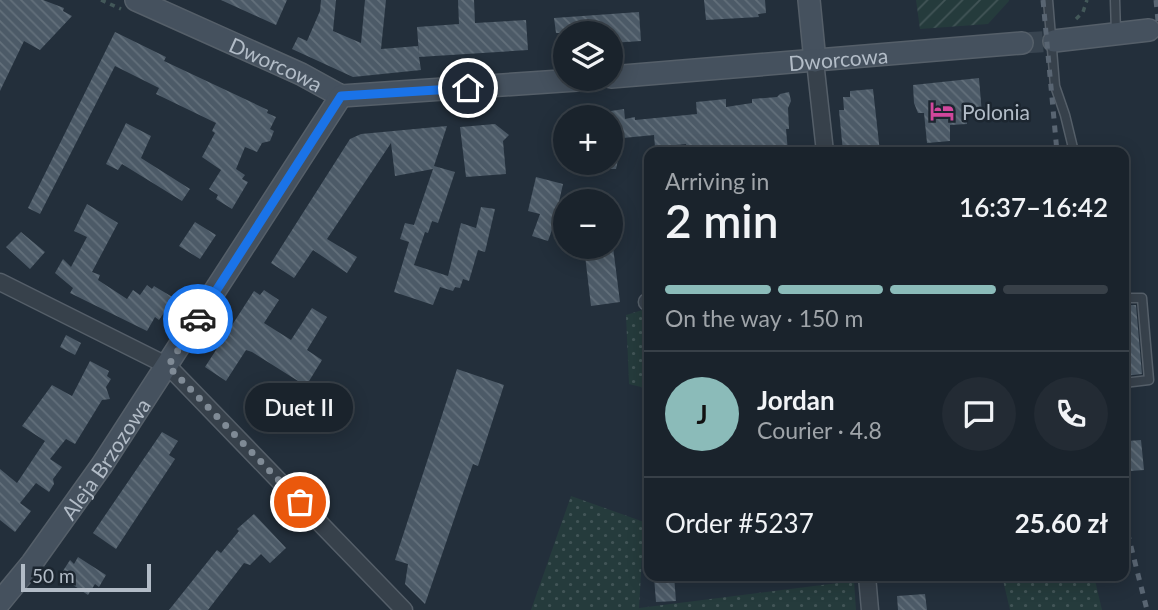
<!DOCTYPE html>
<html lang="en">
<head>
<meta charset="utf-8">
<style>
	body { margin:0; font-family:Lato,sans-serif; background:#232b34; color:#f1f3f6; height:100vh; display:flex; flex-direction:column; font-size:26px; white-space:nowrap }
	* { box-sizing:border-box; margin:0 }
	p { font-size:23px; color:#9fa4a9 }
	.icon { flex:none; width:38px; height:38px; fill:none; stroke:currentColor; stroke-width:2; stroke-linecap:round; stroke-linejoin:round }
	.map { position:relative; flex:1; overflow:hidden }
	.side { position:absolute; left:644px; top:147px; width:485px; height:434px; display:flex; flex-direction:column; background:#1a232c; border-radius:14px; box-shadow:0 4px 18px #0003,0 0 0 2px #384048 }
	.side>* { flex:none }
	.controls { position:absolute; left:553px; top:21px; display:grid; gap:14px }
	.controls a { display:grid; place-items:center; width:70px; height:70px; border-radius:50%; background:#1a232c; box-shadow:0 4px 18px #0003,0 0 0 2px #384048; font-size:35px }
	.scale { position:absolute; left:21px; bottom:18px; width:130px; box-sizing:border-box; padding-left:7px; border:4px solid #b2bcc7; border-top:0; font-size:19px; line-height:24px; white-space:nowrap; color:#b2bcc7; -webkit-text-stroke:5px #1c2630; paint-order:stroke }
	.pin { position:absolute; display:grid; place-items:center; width:60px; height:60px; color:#fff; margin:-30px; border:4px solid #fff; border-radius:50%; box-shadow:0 2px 7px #0007 }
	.courier { position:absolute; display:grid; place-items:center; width:70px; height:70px; margin:-35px; border:5px solid #1a73e8; border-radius:50%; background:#fff; color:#222; box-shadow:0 2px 9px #0007 }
	.bubble { position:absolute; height:49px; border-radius:24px; background:#1a232c; box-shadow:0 4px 18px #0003,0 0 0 2px #384048; font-size:23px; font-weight:600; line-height:49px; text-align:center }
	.headline em { font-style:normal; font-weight:600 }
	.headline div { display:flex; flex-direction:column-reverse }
	.headline { display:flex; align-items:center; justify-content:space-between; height:119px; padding:0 21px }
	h1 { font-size:46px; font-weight:600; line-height:52px }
	.bar { display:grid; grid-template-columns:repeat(4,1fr); gap:10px 7px; align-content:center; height:84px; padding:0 21px }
	.bar i { height:9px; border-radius:5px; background:#384048 }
	.bar .current { background:#8bbbb9 }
	.bar p { grid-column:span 4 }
	.line { display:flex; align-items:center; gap:18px; padding:0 21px; border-top:2px solid #384048 }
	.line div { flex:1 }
	.round { display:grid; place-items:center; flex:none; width:74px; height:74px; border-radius:37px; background:#232b34 }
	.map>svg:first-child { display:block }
	.grass { fill:url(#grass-dots) }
	.garden { fill:url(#garden-furrows) }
	.building { fill:url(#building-back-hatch) }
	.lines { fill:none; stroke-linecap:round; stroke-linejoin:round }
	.secondary-tunnel { stroke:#384450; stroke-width:21; stroke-dasharray:21 10; stroke-linecap:butt }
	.lane-casing { stroke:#555f69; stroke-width:11 }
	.street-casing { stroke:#555f69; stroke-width:19 }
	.secondary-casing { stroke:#555f69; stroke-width:24 }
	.path { stroke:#435859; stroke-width:3.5; stroke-dasharray:5 5; stroke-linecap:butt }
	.lane { stroke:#37414b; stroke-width:8 }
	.street { stroke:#37414b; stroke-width:16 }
	.secondary { stroke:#45515e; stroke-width:21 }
	.rail { stroke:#596572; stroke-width:5; stroke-dasharray:7 7; stroke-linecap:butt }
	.done { stroke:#808b96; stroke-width:7; stroke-dasharray:0 12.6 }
	.route { stroke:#1a73e8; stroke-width:9 }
	.labels { text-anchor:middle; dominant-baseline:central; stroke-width:5; stroke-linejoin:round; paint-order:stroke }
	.street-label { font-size:21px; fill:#b2bcc7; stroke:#1c2630 }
	.poi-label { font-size:21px; fill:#b2bcc7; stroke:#1c2630; text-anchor:start }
</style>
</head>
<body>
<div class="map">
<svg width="1158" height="610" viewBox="0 0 1158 610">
	<defs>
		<pattern id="grass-dots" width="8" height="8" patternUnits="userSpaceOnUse" patternTransform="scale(1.75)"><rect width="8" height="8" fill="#253b3c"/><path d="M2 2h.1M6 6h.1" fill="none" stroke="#425557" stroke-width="1.8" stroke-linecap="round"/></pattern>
		<pattern id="garden-furrows" width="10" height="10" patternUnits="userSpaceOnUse" patternTransform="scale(1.75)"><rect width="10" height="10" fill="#253b3c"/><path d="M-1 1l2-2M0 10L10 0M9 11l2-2" fill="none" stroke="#425557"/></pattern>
		<pattern id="building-back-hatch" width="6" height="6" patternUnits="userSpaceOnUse" patternTransform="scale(1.75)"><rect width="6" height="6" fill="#4c5a67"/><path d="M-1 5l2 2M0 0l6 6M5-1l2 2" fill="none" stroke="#63707b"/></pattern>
	</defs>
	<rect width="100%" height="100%" fill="#232f3b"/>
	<path class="grass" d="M649 308V389L629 384 626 315Z
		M571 496 644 522 639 608 854 581 856 610H531Z
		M1002 576H1094L1102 610H1010Z"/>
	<path class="garden" d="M916 0H1009V1L988 24 920 29Z"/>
	<path class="building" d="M0 0H43L64 8 63 11 72 16 40 50 24 41 0 91Z
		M221 0H287L276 25Z
		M321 0H336L333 31 361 43 365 0H386L381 49 418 46 419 55 417 27 459 24 458 0H474L475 23 526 20 528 50 419 57 421 70 353 77 292 49 298 37 307 41 320 11Z
		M704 0H765L766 13 758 14 759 17 706 20Z
		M639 12 641 41 611 43V33H556L554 18Z
		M115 32 166 57 164 61 268 110 267 113 276 117 270 129 274 131 270 141 262 143 257 152 245 147 236 169 245 175 242 179 248 182 232 209 216 199 218 195 209 189 221 170 202 157 215 133 212 131 216 123 156 94 159 88 115 66 40 214 28 208Z
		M979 78 982 114 966 115 967 124 950 125V141L927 143 924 113H918L914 103 913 85Z
		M873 89 880 152H843L839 110H844L843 97H850V91Z
		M789 92 791 101 788 108 789 129H786L788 152H687L686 144 655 147 654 135 623 138 616 169H611V111L624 109 625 119 635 117V120L697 114 696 102 726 99V107L752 103V99L777 97 780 94Z
		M126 123 151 136 141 158 190 189 182 201 122 164 118 170 106 164Z
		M495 124 509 135 503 141 506 174 466 177 460 127Z
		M447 126 434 166 455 172 438 223 432 221 428 233 425 232 414 265 448 276 461 223 476 228 481 207 495 209 485 252 478 250 469 281 463 279 460 288 455 287 453 291 440 287 433 305 394 292 409 242 400 239 405 223 414 225 433 169 395 176 391 143 327 239 357 257 347 273 313 250 294 278 271 263 350 139 361 134Z
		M536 177 563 184 554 224 548 241 532 236 540 214 528 211Z
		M87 204 118 223 92 272 100 275 98 280 127 299 133 290 140 295 147 285 152 289 154 286 174 298 159 320 155 317 147 331 70 293 73 288 55 273 63 259 71 267 87 237 74 231Z
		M195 222 216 235 200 259 179 246Z
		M21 232 45 252 30 269 6 247Z
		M584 247H613L620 302 591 306Z
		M264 290 279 300 264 323 291 340 312 308 327 317 307 350 322 360 306 386 252 352 246 350 226 381 205 367 254 291 260 295Z
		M1124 305H1136L1142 374 1124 376Z
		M66 335 81 343 75 355 60 347Z
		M90 361 109 371 107 376 111 379 106 387 110 399 102 400 75 444 66 439 50 459 62 467 53 479 54 484 49 492 36 483 20 503 31 511 15 532 0 520V469L17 483 45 441 22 426 52 385 72 396Z
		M457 369 504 385 478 466 473 464 425 604 405 584 408 564 395 560Z
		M162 432 178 441 169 455 175 459 116 549 93 533Z
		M1141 440 1144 470 1130 471 1128 441Z
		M254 514 286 548 270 563 261 554 250 565 244 563 208 610H169L217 550 221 553 239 531 237 529Z
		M78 557 106 575 99 587 95 584 88 595 64 579 65 576 61 574 70 560 74 564Z
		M674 576 676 601 656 602 654 577Z
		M925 594 927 610H898L897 596Z"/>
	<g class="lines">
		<path class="secondary-tunnel" d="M1022 43 1054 41"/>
		<g class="lane-casing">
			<path id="lane" d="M1048 0 1055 86 1065 115 1074 152
				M1115 0 1116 33
				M1124 298H1142L1149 380 1124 383"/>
		</g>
		<g class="street-casing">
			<path id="street" d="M815 61 825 152
				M0 282 168 366 404 610
				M647 302H649
				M867 576 870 610"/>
		</g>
		<g class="secondary-casing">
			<g id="secondary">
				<path id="s1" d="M136 0 301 74 341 96 591 79"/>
				<path d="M809 0 815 61"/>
				<path d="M1054 41 1149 30"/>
				<path id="s2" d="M611 77 1022 43"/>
				<path id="s3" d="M0 602 32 563 102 465 341 96"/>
			</g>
		</g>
		<path class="path" d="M101 0 121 9
			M1076 19 1083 12 1087 0"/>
		<use href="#lane" class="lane"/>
		<use href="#street" class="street"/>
		<use href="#secondary" class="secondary"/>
		<path class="rail" d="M1043 0 1057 152
			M1156 0 1158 21
			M1124 519 1147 610"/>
	</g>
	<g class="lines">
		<path class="done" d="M198 319 168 366 300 502"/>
		<path class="route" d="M198 319 341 96 468 88"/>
	</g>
	<defs>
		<g id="hotel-bare" transform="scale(1.89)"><path d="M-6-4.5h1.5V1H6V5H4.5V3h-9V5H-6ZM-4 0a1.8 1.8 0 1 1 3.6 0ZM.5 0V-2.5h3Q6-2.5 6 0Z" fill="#d1479c" stroke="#1c2630" stroke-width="2.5" paint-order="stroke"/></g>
	</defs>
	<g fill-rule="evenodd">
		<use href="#hotel-bare" x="942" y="111"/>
	</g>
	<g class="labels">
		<g class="street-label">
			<text stroke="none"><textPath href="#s2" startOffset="228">Dworcowa</textPath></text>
			<text stroke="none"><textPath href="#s1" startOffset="154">Dworcowa</textPath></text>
			<text stroke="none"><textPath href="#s3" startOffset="178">Aleja Brzozowa</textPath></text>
		</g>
		<g class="poi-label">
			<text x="962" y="111">Polonia</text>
		</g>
	</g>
</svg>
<div class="controls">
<a><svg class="icon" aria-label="layers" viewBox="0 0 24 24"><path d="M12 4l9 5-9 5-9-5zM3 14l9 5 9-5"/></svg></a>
<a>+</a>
<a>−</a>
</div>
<div class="scale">50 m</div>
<div class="pin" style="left:300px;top:502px;background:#ea580c"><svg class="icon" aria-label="bag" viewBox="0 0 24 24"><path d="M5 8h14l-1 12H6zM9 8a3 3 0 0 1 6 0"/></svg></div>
<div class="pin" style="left:468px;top:88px;background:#1f2937"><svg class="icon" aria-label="home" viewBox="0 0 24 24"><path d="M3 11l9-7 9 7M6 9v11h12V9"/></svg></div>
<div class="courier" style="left:198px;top:319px"><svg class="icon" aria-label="car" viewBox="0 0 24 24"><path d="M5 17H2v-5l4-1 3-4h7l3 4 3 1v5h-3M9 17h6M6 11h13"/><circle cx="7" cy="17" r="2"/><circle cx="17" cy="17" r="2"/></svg></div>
<div class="bubble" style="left:245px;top:383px;width:108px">Duet II</div>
<section class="side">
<div class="headline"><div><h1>2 min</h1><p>Arriving in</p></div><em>16:37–16:42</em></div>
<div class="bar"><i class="current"></i><i class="current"></i><i class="current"></i><i></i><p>On the way · 150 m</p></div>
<div class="line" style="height:126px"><b class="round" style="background:#8bbbb9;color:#111">J</b><div><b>Jordan</b><p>Courier · 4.8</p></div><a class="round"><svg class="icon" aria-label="chat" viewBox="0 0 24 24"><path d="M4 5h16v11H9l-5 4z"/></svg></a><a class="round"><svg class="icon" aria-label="phone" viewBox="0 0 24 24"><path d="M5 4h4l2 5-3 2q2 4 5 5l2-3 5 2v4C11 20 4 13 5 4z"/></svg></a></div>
<div class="line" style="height:91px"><div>Order #5237</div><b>25.60 zł</b></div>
</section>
</div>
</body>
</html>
